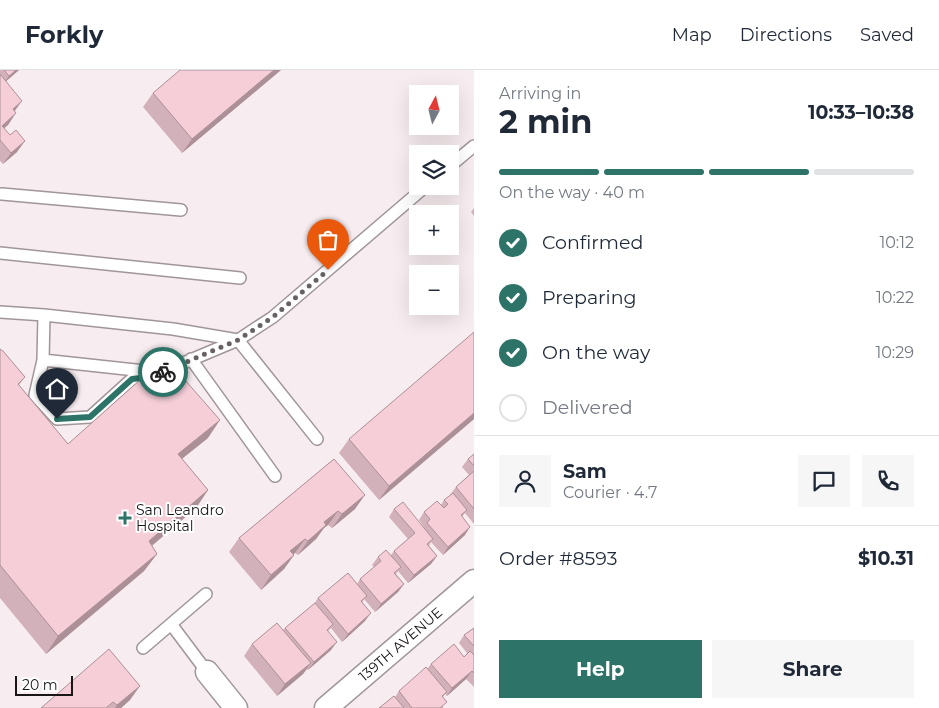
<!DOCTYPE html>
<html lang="en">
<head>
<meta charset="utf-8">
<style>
	body { margin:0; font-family:Montserrat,sans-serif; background:#f6f6f7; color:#1f2937; height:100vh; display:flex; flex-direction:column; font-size:19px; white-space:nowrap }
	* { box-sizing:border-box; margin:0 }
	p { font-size:16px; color:#747a83 }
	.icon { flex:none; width:28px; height:28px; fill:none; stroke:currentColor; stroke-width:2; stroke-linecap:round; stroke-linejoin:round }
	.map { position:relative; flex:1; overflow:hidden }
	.details { display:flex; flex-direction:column; background:#fff; width:465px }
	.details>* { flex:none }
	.needle { width:32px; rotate:7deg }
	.controls { position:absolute; left:409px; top:15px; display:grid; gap:10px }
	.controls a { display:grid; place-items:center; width:50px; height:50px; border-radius:0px; background:#fff; box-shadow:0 5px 20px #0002; font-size:25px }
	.scale { position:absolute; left:15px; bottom:12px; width:58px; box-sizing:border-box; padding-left:5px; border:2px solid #191617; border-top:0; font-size:14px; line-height:18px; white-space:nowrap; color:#191617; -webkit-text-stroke:4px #fff; paint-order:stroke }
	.pin { position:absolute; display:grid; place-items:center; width:42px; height:42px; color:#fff; margin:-51px -21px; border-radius:50% 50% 50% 0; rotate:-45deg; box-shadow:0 0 5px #0007 }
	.pin .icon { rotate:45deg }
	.courier { position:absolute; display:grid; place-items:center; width:50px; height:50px; margin:-25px; border:4px solid #2d7367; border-radius:50%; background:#fff; color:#222; box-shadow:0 1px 6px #0007 }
	.summary em { font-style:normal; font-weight:700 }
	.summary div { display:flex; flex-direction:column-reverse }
	.summary { display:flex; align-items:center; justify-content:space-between; height:85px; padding:0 25px }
	h1 { font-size:32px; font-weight:700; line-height:38px }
	.bar { display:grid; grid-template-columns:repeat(4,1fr); gap:8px 5px; align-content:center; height:60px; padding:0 25px }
	.bar i { height:6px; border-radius:4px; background:#e0e1e3 }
	.bar .current { background:#2d7367 }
	.bar p { grid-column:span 4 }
	.line { display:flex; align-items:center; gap:12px; padding:0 25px; border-top:1px solid #e0e1e3 }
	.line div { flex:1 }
	.round { display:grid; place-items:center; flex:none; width:52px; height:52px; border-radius:0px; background:#f6f6f7 }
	ol { padding:0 25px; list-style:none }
	li { display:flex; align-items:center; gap:15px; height:55px }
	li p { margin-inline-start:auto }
	li .icon { padding:5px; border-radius:50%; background:#2d7367; color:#fff; stroke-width:4 }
	li:last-child { color:#747a83 }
	li i { width:28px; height:28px; border:2px solid #e0e1e3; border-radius:50% }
	.primary-button { display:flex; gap:10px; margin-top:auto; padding:10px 25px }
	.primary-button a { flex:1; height:58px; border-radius:0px; background:#2d7367; color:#fff; font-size:20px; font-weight:700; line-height:58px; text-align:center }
	.primary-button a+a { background:#f6f6f7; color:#1f2937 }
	header { display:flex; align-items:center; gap:30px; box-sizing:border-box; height:70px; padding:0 25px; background:#fff; border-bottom:1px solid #e0e1e3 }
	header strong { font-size:24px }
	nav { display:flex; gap:28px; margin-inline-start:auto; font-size:18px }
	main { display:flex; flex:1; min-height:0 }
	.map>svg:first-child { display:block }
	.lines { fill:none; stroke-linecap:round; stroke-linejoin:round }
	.lane-casing { stroke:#a09698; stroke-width:14 }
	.street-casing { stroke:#a09698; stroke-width:25 }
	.lane { stroke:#fff; stroke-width:11 }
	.street { stroke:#fff; stroke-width:22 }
	.wall { fill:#d3b1ba }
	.shaded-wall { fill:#ac9097 }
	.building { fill:#f5ced8; stroke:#ac9097 }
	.done { stroke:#676163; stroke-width:5; stroke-dasharray:0 9 }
	.route { stroke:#2d7367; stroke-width:6 }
	.poi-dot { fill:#2d7367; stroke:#fff; stroke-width:2 }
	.labels { text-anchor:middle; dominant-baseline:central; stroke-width:4; stroke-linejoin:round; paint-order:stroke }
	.poi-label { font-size:14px; fill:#191617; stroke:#fff; text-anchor:start }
	.street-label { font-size:14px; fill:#191617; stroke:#fff }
</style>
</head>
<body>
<header>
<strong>Forkly</strong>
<nav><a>Map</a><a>Directions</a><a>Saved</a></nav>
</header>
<main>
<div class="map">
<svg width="474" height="638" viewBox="0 0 474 638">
	<rect width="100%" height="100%" fill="#f7ecef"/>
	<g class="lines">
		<g class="lane-casing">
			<path id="lane" d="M450 96 474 76
				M2 124 181 140
				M0 183 240 208
				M0 242 44 245 43 290
				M44 245 173 259 238 270 317 369
				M191 289 275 406
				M163 303 43 290 35 325 57 349 90 347 132 309 150 307 238 270 273 247 426 116
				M171 554 207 602
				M143 578 206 524"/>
		</g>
		<g class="street-casing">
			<g id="street">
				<path d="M207 602 236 638"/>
				<path id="s1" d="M326 638 474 511"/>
			</g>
		</g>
		<use href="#lane" class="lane"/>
		<use href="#street" class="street"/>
	</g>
	<path class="wall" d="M0 0H19L6 11 15 41 8 55 4 58 17 82 3 94 0 91Z
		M281 0 182 83 143 37 153 23Z
		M474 138V146L471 142Z
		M0 279 25 307 19 315 68 374 208 368 182 389 208 420 196 438 152 476 157 484 144 501 46 584 0 528Z
		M474 349 379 430 339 383 349 369Z
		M474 384V454L465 443 462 447 465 465 443 485 431 472 429 476 437 486 431 494 408 513 398 501 396 504 404 514 398 522 375 542 364 529 362 533 365 551 342 572 331 558 328 561 331 580 308 600 307 599 303 604 277 626 244 586 252 574 283 560 285 558 314 534 318 528 357 514 360 509 374 497 372 495 378 487 391 485 394 481 408 469 389 447 394 439 424 457 419 450 424 442 441 435 444 430 451 425H450L456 417 469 405 462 397 468 389Z
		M334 389 355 439 332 458 328 455 324 458 316 469 298 485 295 483 293 484 294 485 284 499 261 520 229 482 239 468Z
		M474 558V617L466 609 447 626 445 624 443 627V638H379L395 627 399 621 428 598 431 594 464 587 467 583 459 573 464 565Z
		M130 630 121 638H41Z"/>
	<path class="shaded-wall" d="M16 0H19L3 14 9 6Z
		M274 0H281L182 83 192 69Z
		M22 31 14 42 13 39Z
		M16 43 8 55 0 62 2 56Z
		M25 71 17 82 3 94 11 83Z
		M474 343V349L379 430 389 416Z
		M220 350 208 368 165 402 178 384Z
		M208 420 196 438 136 489 149 471Z
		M365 425 355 439 332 458 342 444Z
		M338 441 328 455 324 458 316 469 298 485 308 471 324 452Z
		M470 457 465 465 443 485 448 477Z
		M305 469 295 483 281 495 290 481Z
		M157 484 144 501 46 584 58 566Z
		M294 485 284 499 261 520 271 505Z
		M437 486 431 494 408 513 414 505Z
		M404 514 398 522 375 542 381 534Z
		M371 543 365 551 342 572 348 564Z
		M337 572 331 580 308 600 314 592Z
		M311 593 303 604 277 626 285 614Z
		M472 601 466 609 447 626 452 618Z
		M140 616 130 630 121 638H115L117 635Z"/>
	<path class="building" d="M4 0H16L9 6Z
		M180 0H274L192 69 153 23Z
		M0 4 22 31 13 39 16 43 2 56 10 65 16 60 25 71 11 83 0 70Z
		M474 262V343L389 416 349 369Z
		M0 279 3 281 25 307 18 314 68 374 150 301 169 323 185 310 220 350 178 384 208 420 149 471 157 484 58 566 0 495Z
		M474 384V396L468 389Z
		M334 389 365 425 342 444 338 441 324 452 326 455 308 471 305 469 290 481 294 485 271 505 239 468Z
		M474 401V439L456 417Z
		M453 423 467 440 461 445 470 457 448 477 427 453 430 449 424 442 437 431 444 438 448 434 444 430Z
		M403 432 433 469 427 474 437 486 414 505 394 481 415 463 394 439Z
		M386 480 401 497 394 503 404 514 381 534 360 509 381 491 378 487Z
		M348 503 367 526 361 531 371 543 348 564 318 528Z
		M315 533 333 554 327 560 337 572 314 592 285 558Z
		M277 553 311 593 285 614 252 574Z
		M474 558V576L464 565Z
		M454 574 464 587 470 581 474 585V603L472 601 452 618 431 594Z
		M109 579 140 616 117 635 113 632 106 638H41Z
		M426 597 447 622 442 626 447 632 440 638H412L399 621Z
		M394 626 404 638H379Z"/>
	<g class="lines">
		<path class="done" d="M163 302 238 270 273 247 328 200"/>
		<path class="route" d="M57 349 90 347 132 309 150 307 163 302"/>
	</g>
	<path class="poi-dot" d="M122.5 440.5h5v5h5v5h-5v5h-5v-5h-5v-5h5z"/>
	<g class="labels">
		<g class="poi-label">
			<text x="136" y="440">San Leandro<tspan x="136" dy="16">Hospital</tspan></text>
		</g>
		<g class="street-label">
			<text stroke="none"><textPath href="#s1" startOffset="98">139TH AVENUE</textPath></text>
		</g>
	</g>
</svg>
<div class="controls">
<a><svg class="needle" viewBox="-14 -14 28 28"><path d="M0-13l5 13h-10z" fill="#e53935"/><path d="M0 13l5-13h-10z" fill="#747a83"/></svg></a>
<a><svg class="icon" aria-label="layers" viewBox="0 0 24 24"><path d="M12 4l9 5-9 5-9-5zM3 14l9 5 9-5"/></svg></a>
<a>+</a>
<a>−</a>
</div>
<div class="scale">20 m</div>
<div class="pin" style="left:328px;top:200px;background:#ea580c"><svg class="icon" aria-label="bag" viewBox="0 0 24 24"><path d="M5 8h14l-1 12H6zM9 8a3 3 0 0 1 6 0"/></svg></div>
<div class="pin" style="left:57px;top:349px;background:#1f2937"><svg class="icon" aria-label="home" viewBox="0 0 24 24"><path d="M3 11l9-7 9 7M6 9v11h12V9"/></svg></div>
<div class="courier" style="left:163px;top:302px"><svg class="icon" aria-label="bike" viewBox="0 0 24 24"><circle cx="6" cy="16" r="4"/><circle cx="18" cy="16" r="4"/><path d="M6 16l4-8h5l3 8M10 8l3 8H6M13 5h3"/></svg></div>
</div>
<section class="details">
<div class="summary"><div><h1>2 min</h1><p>Arriving in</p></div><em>10:33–10:38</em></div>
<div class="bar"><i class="current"></i><i class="current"></i><i class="current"></i><i></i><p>On the way · 40 m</p></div>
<ol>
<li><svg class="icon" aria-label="check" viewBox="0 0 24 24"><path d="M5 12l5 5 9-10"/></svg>Confirmed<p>10:12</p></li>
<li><svg class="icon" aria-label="check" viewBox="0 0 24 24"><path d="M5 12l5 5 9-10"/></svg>Preparing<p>10:22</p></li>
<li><svg class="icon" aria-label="check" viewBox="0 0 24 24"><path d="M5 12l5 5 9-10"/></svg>On the way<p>10:29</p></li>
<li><i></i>Delivered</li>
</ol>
<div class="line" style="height:90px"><a class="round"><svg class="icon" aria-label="person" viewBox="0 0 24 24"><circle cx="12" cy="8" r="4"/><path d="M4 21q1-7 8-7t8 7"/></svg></a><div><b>Sam</b><p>Courier · 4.7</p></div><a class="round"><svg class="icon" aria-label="chat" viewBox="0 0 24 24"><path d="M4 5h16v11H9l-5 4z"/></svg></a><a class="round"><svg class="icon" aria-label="phone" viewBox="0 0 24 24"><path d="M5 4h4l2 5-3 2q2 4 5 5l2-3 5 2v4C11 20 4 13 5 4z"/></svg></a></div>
<div class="line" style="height:65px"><div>Order #8593</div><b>$10.31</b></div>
<div class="primary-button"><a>Help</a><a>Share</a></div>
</section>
</main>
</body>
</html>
